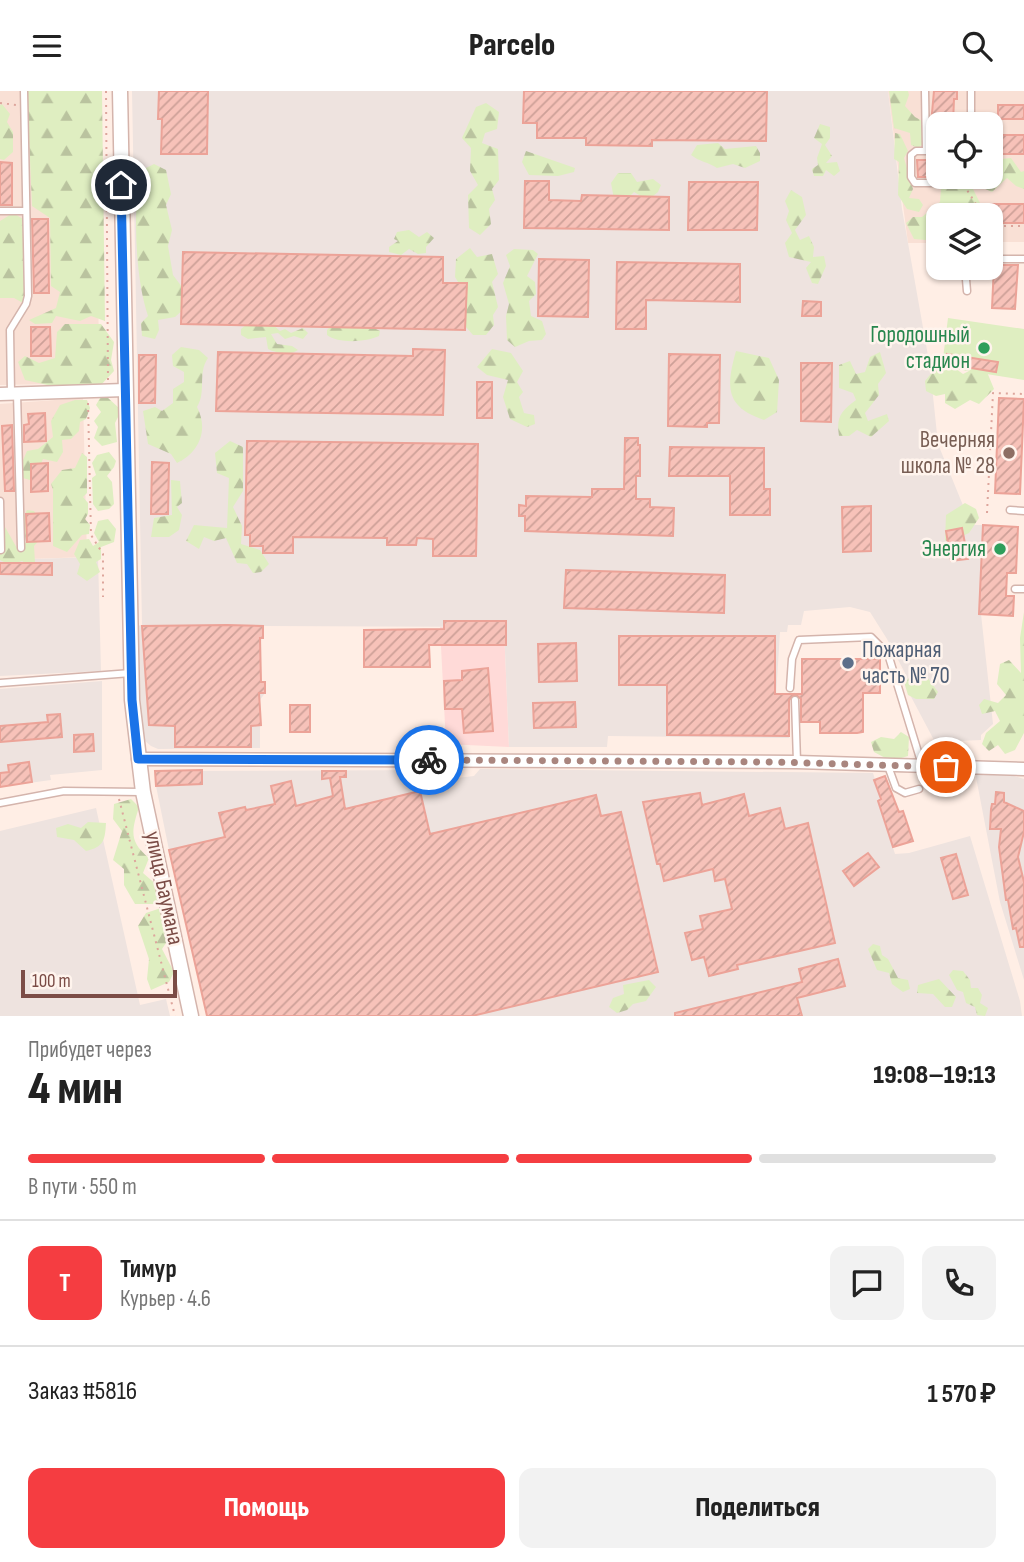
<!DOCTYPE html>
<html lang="ru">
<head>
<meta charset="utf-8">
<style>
	body { margin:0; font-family:"Sofia Sans Condensed",sans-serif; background:#f2f2f2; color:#222; height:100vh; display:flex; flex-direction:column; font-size:26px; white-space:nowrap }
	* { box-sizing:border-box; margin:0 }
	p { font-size:23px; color:#767676 }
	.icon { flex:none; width:38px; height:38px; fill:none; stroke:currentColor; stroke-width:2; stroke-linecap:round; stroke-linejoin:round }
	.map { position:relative; height:925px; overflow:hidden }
	.sheet { display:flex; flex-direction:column; background:#fff; flex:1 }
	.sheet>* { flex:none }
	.buttons { position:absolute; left:926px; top:21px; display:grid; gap:14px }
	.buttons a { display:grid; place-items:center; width:77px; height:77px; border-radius:14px; background:#fff; box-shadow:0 2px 5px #0004; font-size:35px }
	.scale { position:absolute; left:21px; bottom:18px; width:156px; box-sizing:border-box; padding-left:7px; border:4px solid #7b4c46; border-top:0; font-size:19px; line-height:24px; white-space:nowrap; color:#7b4c46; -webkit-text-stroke:5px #fff4ed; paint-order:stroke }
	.pin { position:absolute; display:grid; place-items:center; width:60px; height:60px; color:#fff; margin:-30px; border:4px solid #fff; border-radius:50%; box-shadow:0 2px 7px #0007 }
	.courier { position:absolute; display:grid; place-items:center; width:70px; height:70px; margin:-35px; border:5px solid #1a73e8; border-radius:50%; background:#fff; color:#222; box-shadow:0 2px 9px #0007 }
	.overview em { font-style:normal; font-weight:800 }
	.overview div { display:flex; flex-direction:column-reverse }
	.overview { display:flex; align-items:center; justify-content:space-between; height:119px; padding:0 28px }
	h1 { font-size:46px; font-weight:800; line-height:52px }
	.bar { display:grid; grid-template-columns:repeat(4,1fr); gap:10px 7px; align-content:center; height:84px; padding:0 28px }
	.bar i { height:9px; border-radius:5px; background:#e0e0e0 }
	.bar .active { background:#f53d41 }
	.bar p { grid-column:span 4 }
	.line { display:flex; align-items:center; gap:18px; padding:0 28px; border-top:2px solid #e0e0e0 }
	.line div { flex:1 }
	.round { display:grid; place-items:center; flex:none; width:74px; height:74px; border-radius:14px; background:#f2f2f2 }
	.action { display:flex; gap:14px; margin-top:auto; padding:14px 28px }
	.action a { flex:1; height:80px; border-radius:14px; background:#f53d41; color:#fff; font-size:28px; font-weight:800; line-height:80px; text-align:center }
	.action a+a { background:#f2f2f2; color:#222 }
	header { display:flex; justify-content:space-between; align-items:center; height:91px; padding:0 28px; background:#fff; font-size:32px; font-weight:800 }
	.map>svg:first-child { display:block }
	.residential { fill:#f9e0d5; fill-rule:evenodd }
	.commercial { fill:#ffdad8 }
	.industrial { fill:#eee3df }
	.forest { fill:url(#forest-firs) }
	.green { fill:#dfeec1 }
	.building { fill:url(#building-hatch); stroke:#eca398; stroke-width:2 }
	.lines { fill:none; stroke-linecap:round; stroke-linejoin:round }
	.service-casing { stroke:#d4b4ac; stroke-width:9 }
	.minor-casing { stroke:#d4b4ac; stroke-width:15 }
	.tertiary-casing { stroke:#d4b4ac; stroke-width:17 }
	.path { stroke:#dda59c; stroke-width:2; stroke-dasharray:2 5; stroke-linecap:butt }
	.service { stroke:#fff; stroke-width:6 }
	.minor { stroke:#fff; stroke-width:12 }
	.tertiary { stroke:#fff; stroke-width:14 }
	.done { stroke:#a9857e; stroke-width:7; stroke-dasharray:0 12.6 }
	.route { stroke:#1a73e8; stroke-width:9 }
	.leisure-dot { fill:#2e9e5b; stroke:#fff4ed; stroke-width:2.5 }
	.education-dot { fill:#8d6e63; stroke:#fff4ed; stroke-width:2.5 }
	.service-dot { fill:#5c6f8a; stroke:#fff4ed; stroke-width:2.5 }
	.labels { text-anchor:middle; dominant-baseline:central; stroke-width:5; stroke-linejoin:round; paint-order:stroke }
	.leisure-label { font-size:23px; fill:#27864d; stroke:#fff4ed; text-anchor:end }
	.education-label { font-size:23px; fill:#785e54; stroke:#fff4ed; text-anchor:end }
	.service-label { font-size:23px; fill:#4e5e75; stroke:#fff4ed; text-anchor:start }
	.street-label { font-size:23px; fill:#7b4c46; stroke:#fff4ed }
</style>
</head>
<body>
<header><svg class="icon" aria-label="menu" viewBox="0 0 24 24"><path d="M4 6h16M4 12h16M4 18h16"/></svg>Parcelo<svg class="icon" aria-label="search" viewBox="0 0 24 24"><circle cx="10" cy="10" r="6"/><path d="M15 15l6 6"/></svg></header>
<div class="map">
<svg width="1024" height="925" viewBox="0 0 1024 925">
	<defs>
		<pattern id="forest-firs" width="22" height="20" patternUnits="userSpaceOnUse" patternTransform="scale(1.75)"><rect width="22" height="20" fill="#dfeec1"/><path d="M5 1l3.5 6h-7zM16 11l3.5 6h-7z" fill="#bac39f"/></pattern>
		<pattern id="building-hatch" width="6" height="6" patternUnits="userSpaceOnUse" patternTransform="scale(1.75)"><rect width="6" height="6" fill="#f7c2b9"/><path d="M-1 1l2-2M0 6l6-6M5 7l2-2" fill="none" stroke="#cda098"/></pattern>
	</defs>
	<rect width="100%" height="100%" fill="#ffeee5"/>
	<path class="residential" d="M0 0H93L100 292 0 294Z
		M888 0H1024V151H991L990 124H938V152H908ZM938 33H990V86H938Z
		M83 307 87 466 0 469V313Z"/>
	<path class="commercial" d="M440 536H504L509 656 446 653Z"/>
	<path class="industrial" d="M132 0H888L902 118 930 276 938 353 971 434H983L979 523H981L993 633 981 644V649L935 651 908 600 905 582 887 548 870 521 850 516 804 520 801 534H788L787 541H780L776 605 789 603V647L608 645 607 656H509L504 536 264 535 260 556 261 591H265V602L260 609V657L158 658 151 655 144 649 141 642 137 535 142 534Z
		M98 466 101 580 0 585V469Z
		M102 590V679L50 684 51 689 0 696V598Z
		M480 678 873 682 881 708 878 710 895 763 909 762 970 745 1020 910 1022 925H207L169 759 156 695 155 680 448 679 457 687 474 685Z
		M975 681H1001L1024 688V889L1000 811Z
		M96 717 140 914 166 908 170 925H0V740Z"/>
	<path class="forest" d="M27 0H102L105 230 91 225 80 230 56 225 52 232 35 233 29 229 56 217 60 201 51 195 50 127 32 115Z
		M889 0H908L909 4 905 15 915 26 928 33 923 53 918 57 911 54 910 42 894 37Z
		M486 12 499 21 497 38 485 42 482 52 498 58 499 89 492 98 495 109 489 118 491 133 480 144 469 137 468 104 478 94 470 80 471 57 462 47 476 16Z
		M2 13 10 23 7 31 13 41V61L4 69 0 68V14Z
		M820 33 830 36V47L825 54 832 65 826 72 837 71 840 80 834 85 826 79 823 85H814L812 78 818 74 817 67 822 53 814 47Z
		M895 42 900 43 908 60 904 67 913 98 909 107 919 108 923 114 919 121 907 118 898 104 899 71 894 68Z
		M718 52 725 58 756 55 760 62V70L745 77 733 73 717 77C708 71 700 71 691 64L697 54Z
		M526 60 575 77 574 81 558 85 529 84 522 71Z
		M1011 67 1021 81 1024 80V98L1016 95 1007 87 992 101 983 97 980 86H990L991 69Z
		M154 73 166 79 171 103 166 114 172 139 168 155 173 184 185 200V217L175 226 158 229 159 239 155 248 142 245 141 232 148 225C135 186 133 121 140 80Z
		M618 82H631L637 91 653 88 661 94 658 101 648 109 634 101 626 109 614 108 611 92Z
		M956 87 972 96 981 114 989 118 988 124H938V150L914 148 906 132 913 126H922L940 111 941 97Z
		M791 99 802 106 806 124 795 139 800 149 809 145 814 156 813 166 824 165 826 175 818 193 812 192 806 177 811 171 789 166 785 152 792 142 786 129 789 120 785 110Z
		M13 122 28 131 29 159 23 169 27 178 23 212 14 207H0V130Z
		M409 139 419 146 427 141 434 147 426 156V162L418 163 409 158 401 164 389 161V156L398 150 394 148 397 141Z
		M470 157 477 166 492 163 498 183 492 191 498 216 493 224 494 234 486 244H473L458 227 463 199 455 186 456 168Z
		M514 158 533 159 538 163 527 185 535 191 536 203 529 210 531 225 542 230 546 243 542 249 529 250 515 256 507 249 506 225 509 213 503 192 510 175 506 164Z
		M248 232H271L280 240 285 238 291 242 303 237 308 242 303 248 294 245 285 248 278 242 271 243 277 253 292 255 298 259C290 265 276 262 268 258L266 246 248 248 241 244V238Z
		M65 233H101L114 251 111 269 114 280 100 295H52L25 289 18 271 25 265 39 272 55 267 57 241Z
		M332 234 370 235 380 240 379 245C367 251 338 253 327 244V239Z
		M181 256 199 259 208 267C197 283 207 300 197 316 209 339 199 362 177 372L171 363 148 353 143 320 155 316 162 320 173 312V298L184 291V281L173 275 172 264Z
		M492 258 511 262 523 280 517 291 523 301 519 306 524 322 534 324 535 333 527 336 510 328 503 306 508 289 487 284 477 276Z
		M736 260 769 267 779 289 777 321 764 329C725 316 726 296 736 260Z
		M880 261 886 282 878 293 879 304 865 322 868 330 887 323 889 330 871 346 857 339 849 345H839C836 326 841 320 856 309L853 302 839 297V274L850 270 856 283 865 281 870 266Z
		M938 274 952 275 963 283 973 278 987 281 994 298 979 313 970 309 955 318 945 312V303L936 305 926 300 925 290Z
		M107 306 119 317V324L115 332 117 351 102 355 94 347 98 336 94 330 101 321 96 314 100 307Z
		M75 309H87L90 317 86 328 80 331 79 340 71 348 62 349 63 361 57 371 43 368 33 390 23 387 21 374 27 360 38 358 53 346 51 330 60 314Z
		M230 350 243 356V400L233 416 242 435 241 453 260 459 269 473 261 481 253 482 247 473 237 472 226 447 214 450 204 446 199 458 186 450 194 434 227 437 229 387 217 382 215 362Z
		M109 361 116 370 114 376 107 385 112 391 114 413 109 418 98 420 93 413 92 387 96 384 92 372 97 364Z
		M82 362 87 366V402L83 406 88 412V423L85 428 90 434 89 443 82 444 67 461 53 455V399L51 393 62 379 75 377Z
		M171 389 180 390 182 412 177 416 182 424 179 439 169 446H151L154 427 172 424Z
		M965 412 976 418 979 427 969 442 960 446 955 456 945 449 946 424Z
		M27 419 34 420 43 433 44 444 34 455 35 471 29 475 22 470 10 474 0 469V436H5L18 459 26 451 23 427Z
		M108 428 116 438 114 451 101 456V468L96 471 100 481 87 490 77 483 80 473 74 463 80 449 89 448 93 455 99 451 94 442 98 430Z
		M1024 521V642L1015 659 1005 663 998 654 989 660 982 653 986 642 1000 630 995 620 982 623 979 614 984 608 998 612 1006 604 997 593 1000 573 1009 569 1021 582 1020 547Z
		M911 585 927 586 938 601 934 608H916L908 604 904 591Z
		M901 641 909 646 908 665 891 670 874 661 871 651 881 646 894 648Z
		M131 708 139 716C132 739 128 750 149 767L143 782 158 795V813H135L124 794V778L113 769 122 740 113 728 114 713Z
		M88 731 106 732C105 749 104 756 86 760L74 749 57 746 56 737 68 733 81 737Z
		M164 816 163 829 168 849 162 858 174 881 169 891 151 899 147 888 149 868 138 835 146 822Z
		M873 853 880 855 882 864 888 868 898 887 908 889 910 898 903 901 892 893 889 882 877 879 868 858Z
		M953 879 963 880 970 889 971 897H978L982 904 980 912 988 917 985 925 977 924 975 916 966 912 963 901 957 899 949 884Z
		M939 888 956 906 952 916H945L933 903 917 902 918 894Z
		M649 889 656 896 646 910 633 913 627 919 617 922 609 916 613 907 624 903 623 894Z"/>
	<path class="green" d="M948 227 1024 238V289L942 276Z"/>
	<path class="building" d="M159 0H208L207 63H161L162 28H158Z
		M524 0H767L766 50 652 49V55L586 54V47H537V32H523Z
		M934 0H957V8H954L953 33H931Z
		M998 14H1024V28H998Z
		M991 44H1024V63H991Z
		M917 69H938V86H918Z
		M0 71 12 72V114H0Z
		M525 90H549V109L581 110 582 104 669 106V139L524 137Z
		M689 91H758L757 139H688Z
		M991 113H1024V132H991Z
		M32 128H48L49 202H34Z
		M183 161 443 166V192H467L465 239 181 233Z
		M539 168 589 169 588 226 538 225Z
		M617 171 740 173V211L646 209V238H616Z
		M994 174H1018L1015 218 992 217Z
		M803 210 821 211V225H802Z
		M31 236H50L51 265H31Z
		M413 258 445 259 443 324 216 320 218 261 413 265Z
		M669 263 720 264 719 332H707V336L668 335Z
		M947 263 998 271 996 281 946 273Z
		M139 264H156L155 312H139Z
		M801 272H832L831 331 801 330Z
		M477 291H492V327H477Z
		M999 307 1024 308 1020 403 995 402Z
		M45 322 46 350 24 351V334L29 333 28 323Z
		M12 334 14 400H5L2 335Z
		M625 347H638V354H640V385H636V408H650V416L674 417 673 445 525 440V425H519V414L526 415V405L592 406V398H624Z
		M247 350 478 353 476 465H433V448L417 447 416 454H387V447L293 446V462H263V455H250V444H245Z
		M670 356 764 357V398H770V424H730V385H669Z
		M152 371 169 372 168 423H151Z
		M48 372V400L31 401V373Z
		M871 415V460L843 461 842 416Z
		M49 422 50 450 27 451 26 423Z
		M983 434 1018 436 1016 482H1007L1006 505H1014L1013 525 979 523Z
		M962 437 968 468 951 470 946 440Z
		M0 472H52V484L0 483Z
		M566 479 725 484 724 522 564 517Z
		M444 530H506V554H429L430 576H364V539L444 538Z
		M227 534 263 535V547H260L261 591H265V602H259L261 634 251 635V656H175V635L149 634 142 535Z
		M619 545H775V603H802V568H880V602H863V641L857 642H820V631H801V608L795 603 789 609V645L667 644V594H619Z
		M576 552 577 590 539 591 538 553Z
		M488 577 493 640 464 642 462 618H445L444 590 462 589V580Z
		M575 611 576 636 534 637 533 612Z
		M290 614H310V641H290Z
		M60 623 62 646 0 651V635L48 631 47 624Z
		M93 643 94 660 74 661V644Z
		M29 671 32 691 0 696V682L9 681 8 674Z
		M202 679V693L156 695 155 680Z
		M322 680H346V686H340L345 718 420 700 430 743 596 704 601 725 621 721 658 881 472 925H207L169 759 225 746 219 722 245 716 246 719 275 713 271 695 291 690 296 715 333 705 330 687 322 688Z
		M885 685 899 721 903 720 913 750 893 756 878 710 881 708 874 689Z
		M996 701 1004 702V711L1024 720V741L1018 766 1024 791V856H1020L1016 837 1013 838 1008 809H1006L999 756 1001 738H990L991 718 992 713H995Z
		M700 702 702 714 744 703 749 725 780 717 785 738 808 732 835 852 737 874 738 878 709 885 704 866 692 869 685 842 703 838 700 825 732 818 725 788 715 790 713 778 664 790 660 773H657L643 711Z
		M868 762 879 776 854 795 843 780Z
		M956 763 968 804 953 808 941 767Z
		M838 868 845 895 797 907 802 925H675V922L802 891 799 878Z"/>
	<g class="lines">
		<g class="service-casing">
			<path id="service" d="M925 0 926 60H916L911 64V86L915 92H940L951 86
				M971 33V0
				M0 120H25
				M990 168H1024
				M965 177 967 200
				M11 302 10 239 26 213 28 205 24 0
				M17 302 21 457
				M0 410 1 459
				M1010 419 1024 420
				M1015 498H1024
				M0 592 131 582
				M790 597 792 568 799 549 871 546 888 563 922 674
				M795 609 797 671
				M888 675 896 697 905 702 919 698
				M0 712 64 700 141 701"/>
		</g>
		<g class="minor-casing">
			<path id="minor" d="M0 303 125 299
				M138 668 797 671 1024 678"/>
		</g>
		<g class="tertiary-casing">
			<path id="tertiary" d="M120 0 132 609 143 701 191 925"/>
		</g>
		<path class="path" d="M106 0 108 289
			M0 12 16 14
			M969 86 967 99 983 124
			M990 135H1024
			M88 312 91 444 103 463V506
			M987 422 993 302 1024 303
			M119 708 175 925"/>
		<use href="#service" class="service"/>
		<use href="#minor" class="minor"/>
		<use href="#tertiary" class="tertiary"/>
	</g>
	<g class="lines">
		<path class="done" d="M429 669 773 671 946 676"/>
		<path class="route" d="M121 94 132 609 138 668 429 669"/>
	</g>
	<g class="leisure-dot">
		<circle cx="984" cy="257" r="7"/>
		<circle cx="1000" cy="458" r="7"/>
	</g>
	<circle class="education-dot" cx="1009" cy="362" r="7"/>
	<circle class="service-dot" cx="848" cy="572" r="7"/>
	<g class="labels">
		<g class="leisure-label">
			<text x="970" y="244">Городошный<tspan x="970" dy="26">стадион</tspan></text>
			<text x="986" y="458">Энергия</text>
		</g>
		<g class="education-label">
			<text x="995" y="349">Вечерняя<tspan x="995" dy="26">школа № 28</tspan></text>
		</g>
		<g class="service-label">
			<text x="862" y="559">Пожарная<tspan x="862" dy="26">часть № 70</tspan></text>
		</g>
		<g class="street-label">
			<text transform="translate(164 797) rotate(78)">улица Баумана</text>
		</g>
	</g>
</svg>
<div class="buttons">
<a><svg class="icon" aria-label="locate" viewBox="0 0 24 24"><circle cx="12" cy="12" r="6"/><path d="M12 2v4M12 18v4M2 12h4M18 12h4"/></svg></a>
<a><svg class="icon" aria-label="layers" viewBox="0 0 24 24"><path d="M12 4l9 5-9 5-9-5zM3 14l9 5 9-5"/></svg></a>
</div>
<div class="scale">100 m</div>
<div class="pin" style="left:946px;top:676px;background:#ea580c"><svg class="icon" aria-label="bag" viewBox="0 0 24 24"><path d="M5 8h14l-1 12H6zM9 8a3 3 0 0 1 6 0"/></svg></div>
<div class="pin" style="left:121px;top:94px;background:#1f2937"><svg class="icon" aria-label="home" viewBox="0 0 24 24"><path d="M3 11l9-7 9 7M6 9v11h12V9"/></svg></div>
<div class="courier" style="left:429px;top:669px"><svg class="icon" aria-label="bike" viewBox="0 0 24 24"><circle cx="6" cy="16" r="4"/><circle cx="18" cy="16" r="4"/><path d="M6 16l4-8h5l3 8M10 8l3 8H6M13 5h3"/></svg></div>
</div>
<section class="sheet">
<div class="overview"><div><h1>4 мин</h1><p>Прибудет через</p></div><em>19:08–19:13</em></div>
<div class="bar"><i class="active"></i><i class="active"></i><i class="active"></i><i></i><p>В пути · 550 m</p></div>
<div class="line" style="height:126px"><b class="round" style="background:#f53d41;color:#fff">Т</b><div><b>Тимур</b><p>Курьер · 4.6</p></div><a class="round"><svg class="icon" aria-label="chat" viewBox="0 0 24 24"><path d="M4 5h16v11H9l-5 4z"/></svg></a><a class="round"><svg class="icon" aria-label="phone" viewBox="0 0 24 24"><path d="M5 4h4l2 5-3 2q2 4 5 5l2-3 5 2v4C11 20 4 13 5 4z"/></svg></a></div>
<div class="line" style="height:91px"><div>Заказ #5816</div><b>1 570 ₽</b></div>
<div class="action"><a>Помощь</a><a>Поделиться</a></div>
</section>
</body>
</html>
